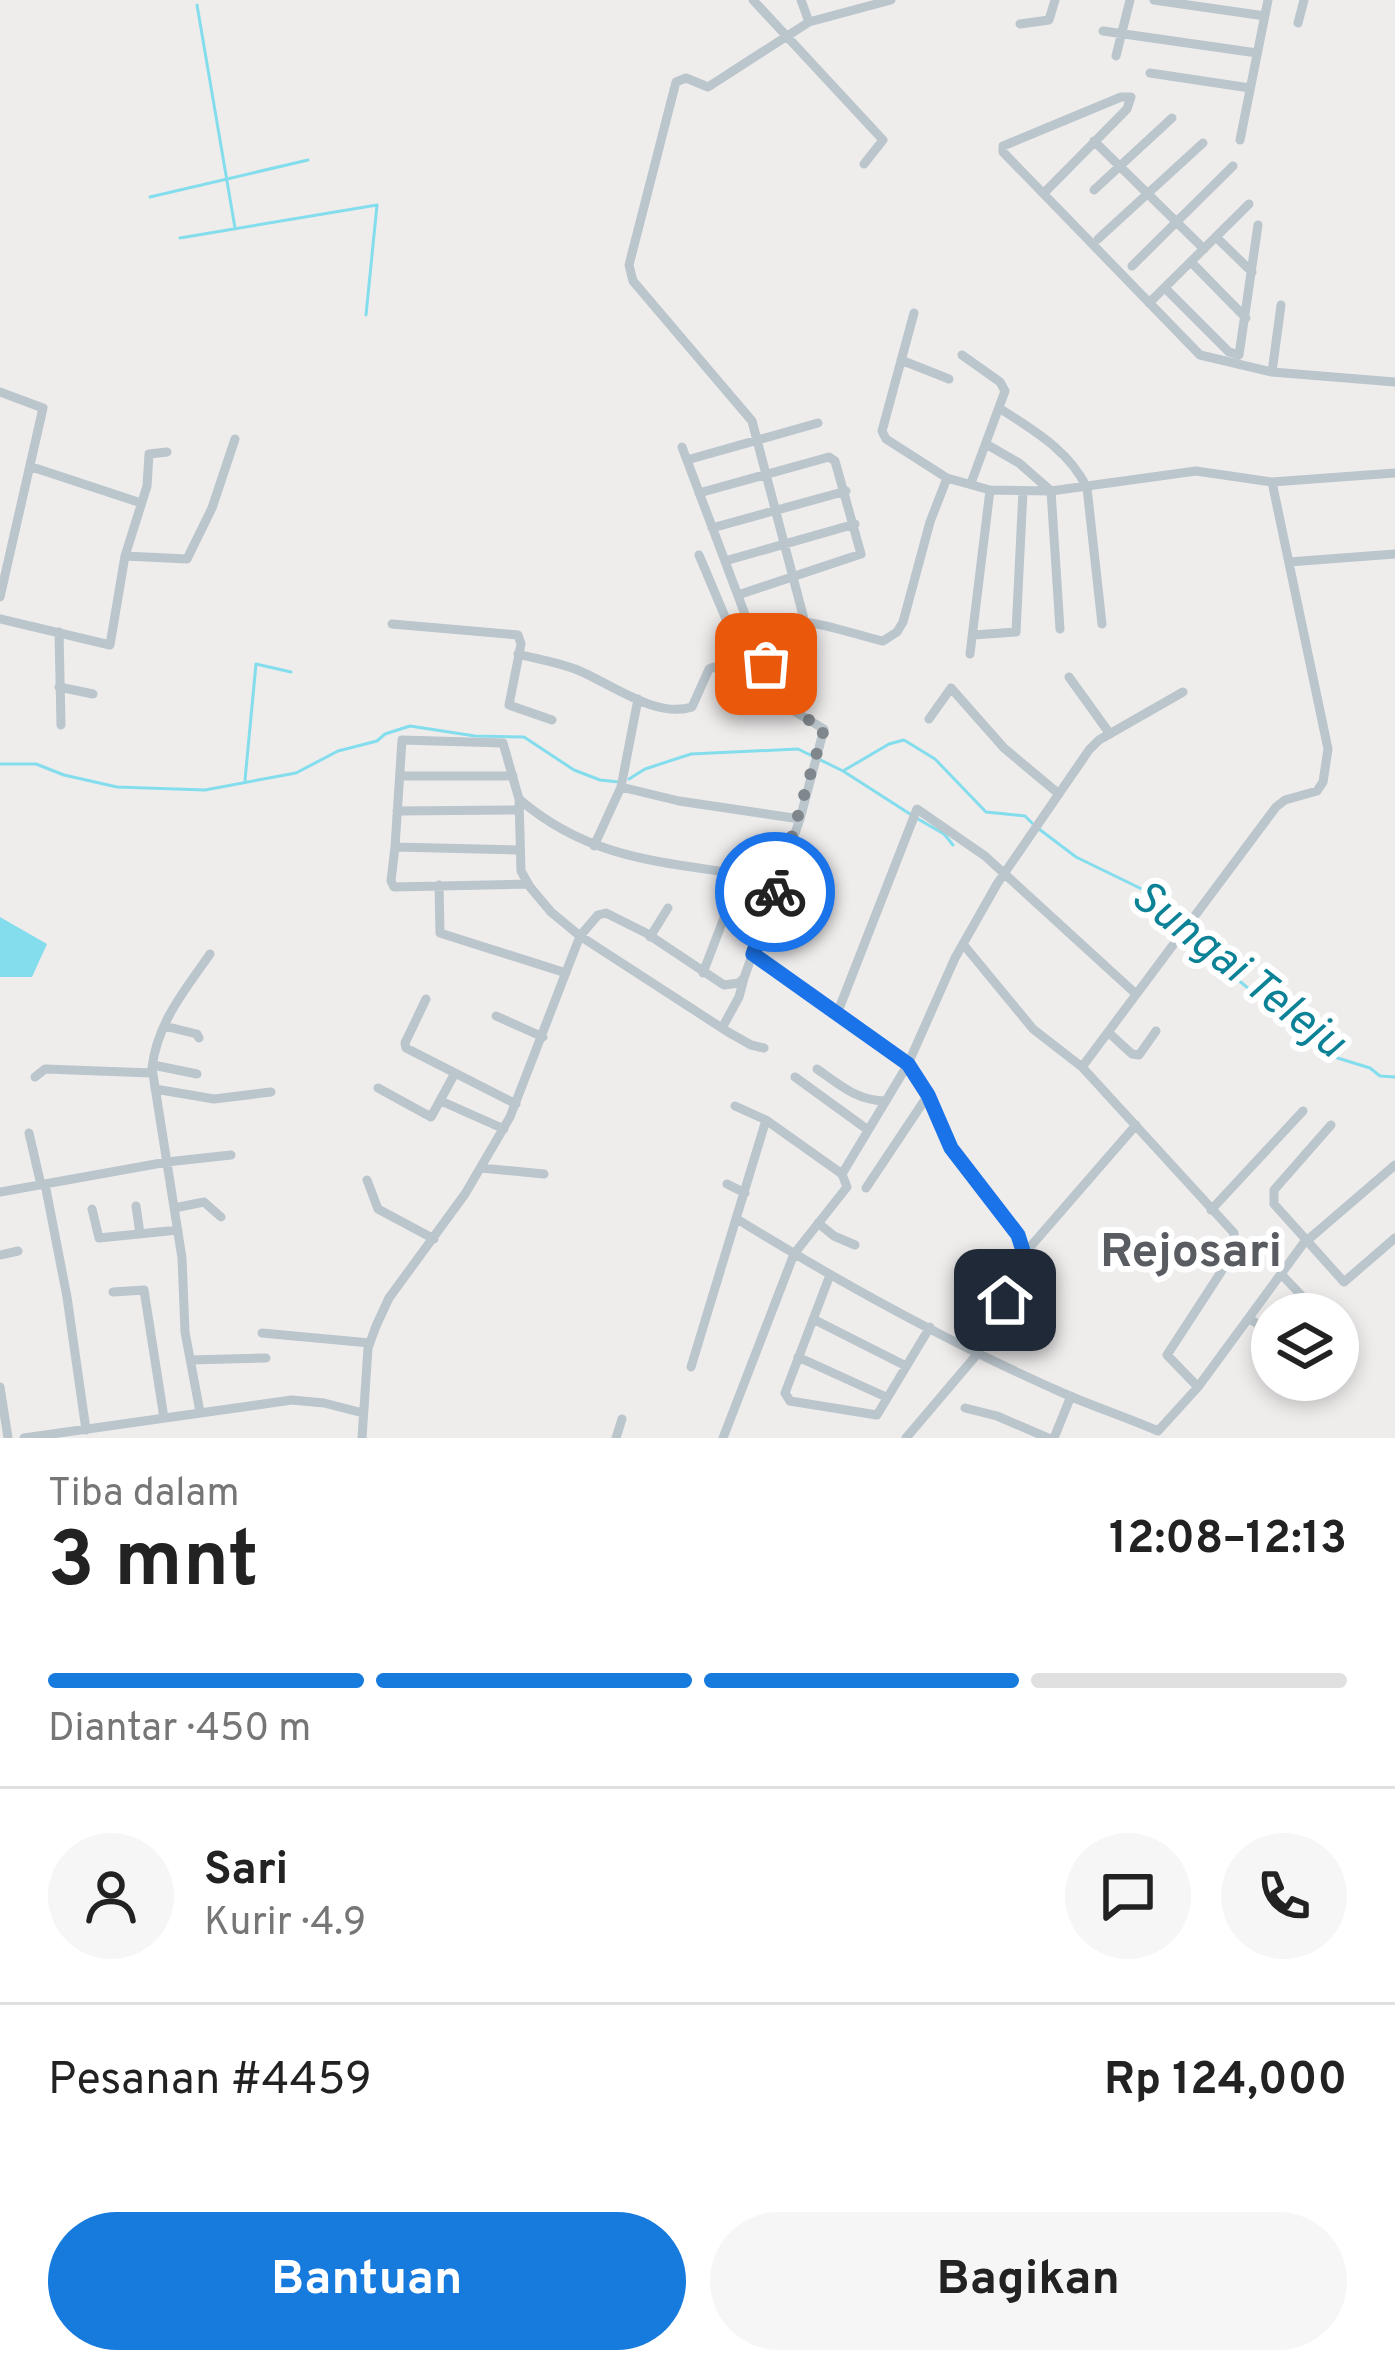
<!DOCTYPE html>
<html lang="id">
<head>
<meta charset="utf-8">
<style>
	body { margin:0; font-family:Overpass,sans-serif; background:#f6f6f6; color:#222; height:100vh; display:flex; flex-direction:column; font-size:45px; white-space:nowrap }
	* { box-sizing:border-box; margin:0 }
	p { font-size:39px; color:#767676 }
	.icon { flex:none; width:66px; height:66px; fill:none; stroke:currentColor; stroke-width:2; stroke-linecap:round; stroke-linejoin:round }
	.map { position:relative; height:1438px; overflow:hidden }
	.side { display:flex; flex-direction:column; background:#fff; flex:1 }
	.side>* { flex:none }
	.buttons { position:absolute; left:1251px; top:1293px; display:grid; gap:24px }
	.buttons a { display:grid; place-items:center; width:108px; height:108px; border-radius:50%; background:#fff; box-shadow:0 6px 18px #0003; font-size:60px }
	.pin { position:absolute; display:grid; place-items:center; width:102px; height:102px; color:#fff; margin:-51px; border-radius:24px; box-shadow:0 6px 18px #0006 }
	.courier { position:absolute; display:grid; place-items:center; width:120px; height:120px; margin:-60px; border:9px solid #1a73e8; border-radius:50%; background:#fff; color:#222; box-shadow:0 3px 15px #0007 }
	.summary em { font-style:normal; font-weight:700 }
	.summary div { display:flex; flex-direction:column-reverse }
	.summary { display:flex; align-items:center; justify-content:space-between; height:204px; padding:0 48px }
	h1 { font-size:78px; font-weight:700; line-height:90px }
	.bar { display:grid; grid-template-columns:repeat(4,1fr); gap:18px 12px; align-content:center; height:144px; padding:0 48px }
	.bar i { height:15px; border-radius:9px; background:#e0e0e0 }
	.bar .selected { background:#177add }
	.bar p { grid-column:span 4 }
	.line { display:flex; align-items:center; gap:30px; padding:0 48px; border-top:3px solid #e0e0e0 }
	.line div { flex:1 }
	.round { display:grid; place-items:center; flex:none; width:126px; height:126px; border-radius:63px; background:#f6f6f6 }
	.button { display:flex; gap:24px; margin-top:auto; padding:24px 48px }
	.button a { flex:1; height:138px; border-radius:72px; background:#177add; color:#fff; font-size:48px; font-weight:700; line-height:138px; text-align:center }
	.button a+a { background:#f6f6f6; color:#222 }
	.map>svg:first-child { display:block }
	.water { fill:#84ddec }
	.lines { fill:none; stroke-linecap:round; stroke-linejoin:round }
	.stream { stroke:#84ddec; stroke-width:3 }
	.minor { stroke:#bac5cc; stroke-width:9 }
	.done { stroke:#80878c; stroke-width:12; stroke-dasharray:0 21.6 }
	.route { stroke:#1a73e8; stroke-width:15 }
	.labels { text-anchor:middle; dominant-baseline:central; stroke-width:12; stroke-linejoin:round; paint-order:stroke }
	.water-label { font-size:45px; font-style:italic; fill:#0c8297; stroke:#fff }
	.quarter-label { font-size:48px; font-weight:bold; fill:#595d61; stroke:#fff }
</style>
</head>
<body>
<div class="map">
<svg width="1395" height="1438" viewBox="0 0 1395 1438">
	<rect width="100%" height="100%" fill="#efecec"/>
	<path class="water" d="M0 917 47 944 32 977H0Z"/>
	<g class="lines">
		<path class="stream" d="M197 5 235 228
			M150 197 308 160
			M180 238 377 205 366 315
			M0 764H36L64 775 117 787 205 790 296 773 338 751 377 741 385 734 410 726 475 736 524 737 574 770 600 780 619 782
			M843 771 889 744 904 740 935 759 986 812 1025 816 1032 823
			M629 779 645 769 691 754 798 749 843 771 910 814
			M245 780 256 664 291 672
			M918 819 944 834 953 845
			M1039 829 1076 857 1150 893 1206 953 1328 1055 1370 1068 1380 1076 1395 1077"/>
		<path class="minor" d="M753 0 883 140 864 164
			M801 0 809 22
			M1154 0 1265 16
			M1298 23 1304 0
			M1020 24 1049 20 1055 0
			M1103 31 1257 53
			M1116 56 1130 0
			M1150 73 1250 88
			M1240 140 1268 0
			M1094 141 1204 249
			M1094 190 1172 118
			M1044 193 1127 109 1131 97H1121L1003 146V152L1200 355 1272 372 1395 382
			M1216 237 1252 272
			M1098 239 1203 143
			M1191 262 1246 318
			M1132 266 1233 166
			M1165 288 1229 352 1239 355 1258 225
			M1149 303 1249 204
			M914 313 882 431 886 439 947 478
			M962 355 1000 382 1005 391 971 483
			M901 360 949 379
			M1272 372 1281 305
			M0 392 43 408 0 597
			M999 408C1033 430 1069 450 1087 488L1102 624
			M986 444 1019 463 1051 491 1060 629
			M682 447 749 625 775 639
			M687 460 818 423
			M32 467 141 503
			M699 493 829 457 835 461 861 554 738 595
			M712 528 846 491
			M699 555 731 631 749 625
			M125 556 187 559 212 508 235 439
			M725 561 855 524
			M1289 562 1395 554
			M0 619 110 645 125 556 147 486 149 454 167 452
			M804 619 752 421 633 281 629 265 676 82 686 78 708 87 809 22 891 0
			M392 624 518 635 521 644 509 705 552 720
			M59 632 61 725
			M973 635 1016 632 1023 491
			M518 654C537 659 557 662 575 669 609 682 655 719 692 707L709 669 714 667 758 690
			M970 654 990 490
			M1069 677 1110 734
			M59 687 93 694
			M929 719 951 688 1004 748 1059 794
			M400 776H513
			M621 787 679 801 800 819
			M519 799C599 868 682 861 779 881
			M397 811 519 810
			M594 846 621 787 638 699
			M395 847 391 881 394 887 527 884
			M519 850 395 847 402 740 503 743 519 799 521 871 530 887 551 912 580 936 728 1032 751 1045 764 1048
			M439 885 440 933 566 973
			M650 937 668 908
			M963 944 1033 1029 1082 1067 1234 1233V1252L1167 1355 1198 1387
			M753 954 908 1064 928 1095 951 1148 1012 1225 1024 1254 979 1352 906 1438
			M703 973 725 915
			M426 999 405 1043 406 1048 516 1104
			M837 1014 917 809 985 856 1136 994
			M496 1016 543 1037
			M164 1026 197 1034 199 1038
			M722 1028 739 997 744 978
			M1109 1033 1132 1054 1139 1055 1156 1031
			M153 1065 197 1074
			M1082 1067 1276 807 1285 800 1317 791 1323 782 1328 749 1272 482
			M817 1069C840 1085 857 1101 886 1101
			M35 1077 45 1069 152 1073
			M795 1077 868 1130
			M378 1088 431 1117 455 1073
			M155 1089 214 1099 271 1092
			M441 1101 504 1129
			M735 1106 766 1120 842 1174
			M1331 1125 1274 1190V1204L1344 1282 1395 1238
			M29 1133 41 1185
			M481 1168 544 1174
			M367 1180 378 1209 434 1239
			M45 1184 67 1297 86 1430
			M727 1184 745 1193
			M866 1188 928 1095
			M0 1192 167 1162 231 1155
			M136 1206 140 1234
			M174 1208 204 1202 221 1217
			M92 1209 99 1238 178 1230
			M1211 1210 1303 1111
			M737 1219C844 1285 957 1347 1072 1397 1101 1409 1130 1419 1158 1431L1198 1387 1303 1244 1395 1165
			M818 1223 834 1236 855 1245
			M1024 1254 1136 1125
			M0 1255 18 1251
			M1281 1274 1319 1314
			M830 1275 785 1393 790 1401 877 1415 930 1327
			M113 1292 144 1290 164 1418
			M1331 1314 1333 1313
			M1249 1318 1272 1335
			M813 1319 906 1366
			M262 1333 370 1343
			M798 1357 886 1397
			M190 1360 266 1358
			M691 1367 766 1120
			M0 1387 8 1438
			M965 1408 997 1416 1048 1438
			M200 1412 185 1332 182 1258 152 1068C157 1023 185 990 210 954
			M24 1438 292 1400 324 1403 363 1413
			M362 1438 368 1348 376 1326 389 1298 465 1194 510 1117 580 936 598 915 606 913 646 933 724 985 739 983 744 978 800 819 824 729 758 690 782 623C806 616 855 635 883 641L897 632 903 622 930 522 947 478 990 490 1051 491 1196 471 1272 482 1395 473
			M616 1438 622 1419
			M723 1438 794 1254 847 1187 842 1174 908 1064 955 958 997 884 1089 750 1099 740 1183 692
			M1054 1438 1071 1396"/>
	</g>
	<g class="lines">
		<path class="done" d="M766 664 758 690 824 729 775 892"/>
		<path class="route" d="M775 892 753 954 908 1064 928 1095 951 1148 1018 1235 1024 1254 1005 1300"/>
	</g>
	<g class="labels">
		<g class="water-label">
			<text transform="translate(1237 971) rotate(38)">Sungai Teleju</text>
		</g>
		<g class="quarter-label">
			<text x="1191" y="1254">Rejosari</text>
		</g>
	</g>
</svg>
<div class="buttons">
<a><svg class="icon" aria-label="layers" viewBox="0 0 24 24"><path d="M12 4l9 5-9 5-9-5zM3 14l9 5 9-5"/></svg></a>
</div>
<div class="pin" style="left:766px;top:664px;background:#ea580c"><svg class="icon" aria-label="bag" viewBox="0 0 24 24"><path d="M5 8h14l-1 12H6zM9 8a3 3 0 0 1 6 0"/></svg></div>
<div class="pin" style="left:1005px;top:1300px;background:#1f2937"><svg class="icon" aria-label="home" viewBox="0 0 24 24"><path d="M3 11l9-7 9 7M6 9v11h12V9"/></svg></div>
<div class="courier" style="left:775px;top:892px"><svg class="icon" aria-label="bike" viewBox="0 0 24 24"><circle cx="6" cy="16" r="4"/><circle cx="18" cy="16" r="4"/><path d="M6 16l4-8h5l3 8M10 8l3 8H6M13 5h3"/></svg></div>
</div>
<section class="side">
<div class="summary"><div><h1>3 mnt</h1><p>Tiba dalam</p></div><em>12:08–12:13</em></div>
<div class="bar"><i class="selected"></i><i class="selected"></i><i class="selected"></i><i></i><p>Diantar · 450 m</p></div>
<div class="line" style="height:216px"><a class="round"><svg class="icon" aria-label="person" viewBox="0 0 24 24"><circle cx="12" cy="8" r="4"/><path d="M4 21q1-7 8-7t8 7"/></svg></a><div><b>Sari</b><p>Kurir · 4.9</p></div><a class="round"><svg class="icon" aria-label="chat" viewBox="0 0 24 24"><path d="M4 5h16v11H9l-5 4z"/></svg></a><a class="round"><svg class="icon" aria-label="phone" viewBox="0 0 24 24"><path d="M5 4h4l2 5-3 2q2 4 5 5l2-3 5 2v4C11 20 4 13 5 4z"/></svg></a></div>
<div class="line" style="height:156px"><div>Pesanan #4459</div><b>Rp 124,000</b></div>
<div class="button"><a>Bantuan</a><a>Bagikan</a></div>
</section>
</body>
</html>
